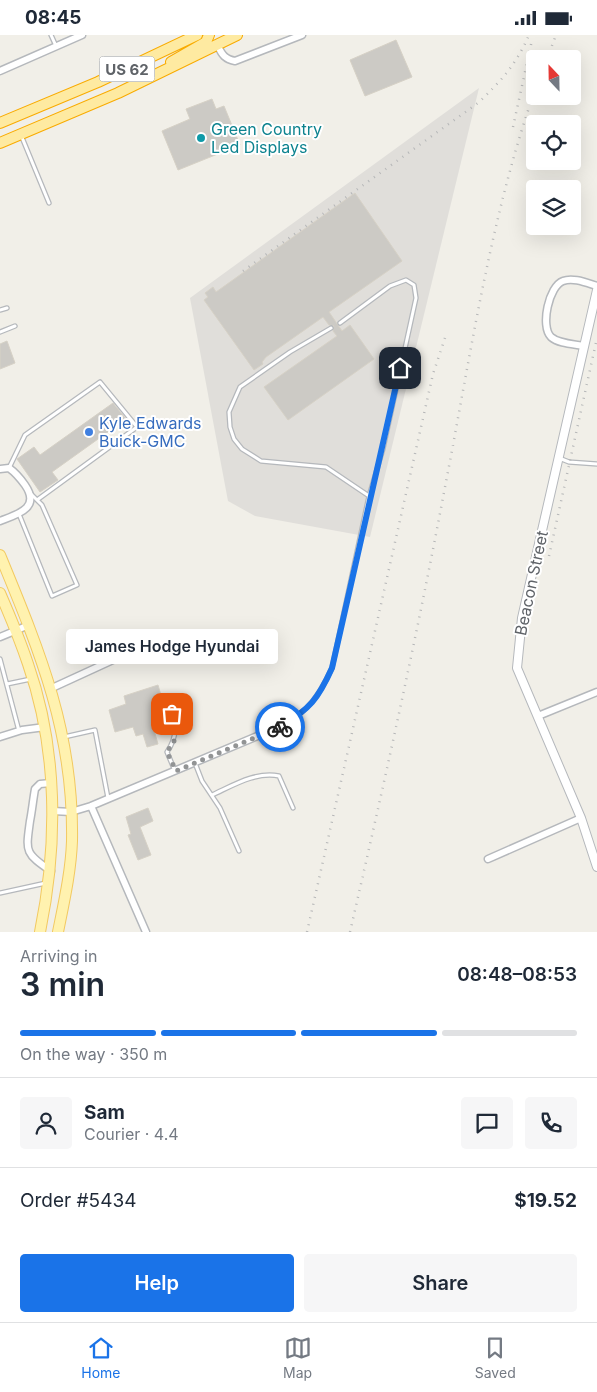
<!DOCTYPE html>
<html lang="en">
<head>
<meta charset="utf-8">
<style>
	body { margin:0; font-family:Inter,sans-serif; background:#f6f6f7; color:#1f2937; height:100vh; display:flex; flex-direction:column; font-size:19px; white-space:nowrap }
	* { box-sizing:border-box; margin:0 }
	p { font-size:16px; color:#747a83 }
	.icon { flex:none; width:28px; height:28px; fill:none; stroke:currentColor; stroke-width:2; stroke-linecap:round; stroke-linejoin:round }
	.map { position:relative; height:897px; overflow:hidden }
	.details { display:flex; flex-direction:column; background:#fff; flex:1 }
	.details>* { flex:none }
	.needle { width:32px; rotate:338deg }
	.fabs { position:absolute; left:526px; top:15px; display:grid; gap:10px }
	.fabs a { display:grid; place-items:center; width:55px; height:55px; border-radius:5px; background:#fff; box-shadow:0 5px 20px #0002; font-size:25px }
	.pin { position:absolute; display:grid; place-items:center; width:42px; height:42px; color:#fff; margin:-21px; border-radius:10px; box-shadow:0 2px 8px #0006 }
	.courier { position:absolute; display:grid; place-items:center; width:50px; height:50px; margin:-25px; border:4px solid #1a73e8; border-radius:50%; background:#fff; color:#222; box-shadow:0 1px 6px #0007 }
	.bubble { position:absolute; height:35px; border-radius:5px; background:#fff; box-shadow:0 5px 20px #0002; font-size:16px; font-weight:600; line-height:35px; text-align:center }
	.overview em { font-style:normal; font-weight:600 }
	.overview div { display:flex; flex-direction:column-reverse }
	.overview { display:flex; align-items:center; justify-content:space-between; height:85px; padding:0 20px }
	h1 { font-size:32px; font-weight:600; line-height:38px }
	.bar { display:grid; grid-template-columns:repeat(4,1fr); gap:8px 5px; align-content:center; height:60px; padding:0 20px }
	.bar i { height:6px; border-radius:4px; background:#e0e1e3 }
	.bar .on { background:#1a73e8 }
	.bar p { grid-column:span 4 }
	.line { display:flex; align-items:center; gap:12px; padding:0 20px; border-top:1px solid #e0e1e3 }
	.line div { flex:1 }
	.round { display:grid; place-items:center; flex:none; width:52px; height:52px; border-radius:5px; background:#f6f6f7 }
	.cta { display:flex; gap:10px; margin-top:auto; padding:10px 20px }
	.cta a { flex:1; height:58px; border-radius:5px; background:#1a73e8; color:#fff; font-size:20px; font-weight:600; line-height:58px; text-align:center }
	.cta a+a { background:#f6f6f7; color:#1f2937 }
	.status { display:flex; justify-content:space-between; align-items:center; height:35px; padding:0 25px; background:#fff; direction:ltr }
	.status svg { height:14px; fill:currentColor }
	.menu { display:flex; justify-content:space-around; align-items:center; height:70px; border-top:1px solid #e0e1e3; background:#fff; font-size:14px; color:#747a83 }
	.menu a { display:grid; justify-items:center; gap:2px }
	.menu .on { color:#1a73e8 }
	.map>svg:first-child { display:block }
	.industrial { fill:#e0deda }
	.building { fill:#cccac5; stroke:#d6d1c6 }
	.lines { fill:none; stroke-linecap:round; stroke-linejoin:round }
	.service-casing { stroke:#b5b8bc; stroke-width:5.5 }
	.minor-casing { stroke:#b5b8bc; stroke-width:9 }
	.tertiary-casing { stroke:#b5b8bc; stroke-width:10 }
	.primary-casing { stroke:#f2c960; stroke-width:12 }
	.trunk-casing { stroke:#f9ab00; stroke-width:12 }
	.service { stroke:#fff; stroke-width:3 }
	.minor { stroke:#fff; stroke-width:6 }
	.tertiary { stroke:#fff; stroke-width:8 }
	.primary { stroke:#fff2af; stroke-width:10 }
	.trunk { stroke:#feeaa1; stroke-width:10 }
	.rail { stroke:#b6b7b8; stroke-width:2.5; stroke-dasharray:1 6; stroke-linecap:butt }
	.done { stroke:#929495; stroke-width:5; stroke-dasharray:0 9 }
	.route { stroke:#1a73e8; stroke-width:6 }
	.culture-dot { fill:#0f9aa8; stroke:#fff; stroke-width:2 }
	.shop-dot { fill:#3f7fe0; stroke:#fff; stroke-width:2 }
	.labels { text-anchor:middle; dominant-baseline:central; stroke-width:4; stroke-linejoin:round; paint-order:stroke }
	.shield { fill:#fff; stroke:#8f9295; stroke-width:1 }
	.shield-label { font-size:15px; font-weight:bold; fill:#5f6368 }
	.culture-label { font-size:16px; fill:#0d838f; stroke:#fff; text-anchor:start }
	.shop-label { font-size:16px; fill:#366cbe; stroke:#fff; text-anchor:start }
	.street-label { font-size:16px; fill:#5f6368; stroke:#fff }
</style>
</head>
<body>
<div class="status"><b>08:45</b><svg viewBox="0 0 49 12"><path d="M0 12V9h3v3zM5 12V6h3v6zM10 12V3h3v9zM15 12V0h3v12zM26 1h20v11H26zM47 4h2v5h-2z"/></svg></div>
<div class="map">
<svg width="597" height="897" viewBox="0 0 597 897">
	<rect width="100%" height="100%" fill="#f1efe8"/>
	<path class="industrial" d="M479 53 370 502 255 481 228 466 190 263Z"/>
	<path class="building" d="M396 5 412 42 365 61 350 25Z
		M212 64 216 74 224 71 240 110 178 135 162 96 190 84 186 74Z
		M355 158 402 226 329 277 342 296 350 290 374 324 288 385 264 352 337 301 333 296 334 291 329 290 323 282 266 322 262 327 263 329 254 335 204 265 208 262 205 258 213 252 216 257Z
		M7 306 15 328 0 334V309Z
		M113 368 126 384 52 437 58 445 40 457 17 424 34 412 40 420Z
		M158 650 170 691 154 695 158 709 147 712 143 699 136 701 133 692 115 697 109 675 126 669 124 661Z
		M148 773 153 786 140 792 151 820 138 825 128 800 131 799 126 782Z"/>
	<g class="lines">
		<g class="service-casing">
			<path id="service" d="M51 0 56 11
				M21 100 49 168
				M0 275 7 273
				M331 293 290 317 240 352 229 377 230 392 234 404 242 414 261 426 326 432 369 461 383 414 416 263 414 250 406 245 390 251 340 288
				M0 297 15 291
				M559 423 569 427 597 429
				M9 433 25 400 100 347 137 392 37 465
				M19 479 52 561 77 550 42 470 31 459
				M0 624 19 696
				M7 649 31 644
				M170 669C175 688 179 700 167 717L175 736
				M267 697C303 682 316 668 332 633L369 461
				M64 702 95 695 108 763
				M195 728 202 746 220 773 239 816
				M212 760C232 751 256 736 279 741L293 773
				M0 858 46 848"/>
		</g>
		<g class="minor-casing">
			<path id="minor" d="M218 11C222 20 225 24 235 26L302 0
				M0 36 82 0
				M584 311C574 309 559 309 551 302 540 291 549 251 563 246 573 242 587 248 597 251
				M0 434 9 433C16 438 20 443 25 450 41 473 18 479 0 486
				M0 602 29 590
				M52 653 126 619
				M538 681 597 657
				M0 702 22 695 45 692
				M91 771 146 897
				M53 776 71 777 91 771 267 697
				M488 824 581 783
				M51 836C24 818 26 816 30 786 32 776 33 765 35 754L40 749 51 748"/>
		</g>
		<g class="tertiary-casing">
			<path id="tertiary" d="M597 255 522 583 517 633 581 783 597 832"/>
		</g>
		<g class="primary-casing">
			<path id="primary" d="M0 520C40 617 74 698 72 806 71 836 64 867 58 897
				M0 558C10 581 20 605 28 629 58 715 58 809 40 897"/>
		</g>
		<g class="trunk-casing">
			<path id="trunk" d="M171 27 206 7 209 0
				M0 88 98 47 197 0
				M0 108 118 58 237 0"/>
		</g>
		<use href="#service" class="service"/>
		<use href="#minor" class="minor"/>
		<use href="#tertiary" class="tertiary"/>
		<use href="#primary" class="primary"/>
		<use href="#trunk" class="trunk"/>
		<path class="rail" d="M547 24 556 0
			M513 92 532 5
			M243 236 478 68C501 46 516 30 529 0
			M549 521 597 303
			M307 897 433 339 445 303
			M350 897C384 749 417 601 445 452 471 319 490 183 535 55"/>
	</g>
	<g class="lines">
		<path class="done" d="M172 679 174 706 167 717 176 736 280 692"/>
		<path class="route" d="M280 692C310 674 318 664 332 633L400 333"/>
	</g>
	<circle class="culture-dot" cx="201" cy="103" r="5"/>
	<circle class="shop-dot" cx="89" cy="397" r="5"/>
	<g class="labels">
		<rect class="shield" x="99.5" y="21.5" width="55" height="25" rx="4"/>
		<g class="shield-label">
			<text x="127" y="34">US 62</text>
		</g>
		<g class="culture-label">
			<text x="211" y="94">Green Country<tspan x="211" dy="18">Led Displays</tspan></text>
		</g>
		<g class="shop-label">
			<text x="99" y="388">Kyle Edwards<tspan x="99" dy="18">Buick-GMC</tspan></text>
		</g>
		<g class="street-label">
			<text transform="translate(531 548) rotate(-78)">Beacon Street</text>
		</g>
	</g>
</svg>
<div class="fabs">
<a><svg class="needle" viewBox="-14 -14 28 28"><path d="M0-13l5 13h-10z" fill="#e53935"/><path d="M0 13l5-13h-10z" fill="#747a83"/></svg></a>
<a><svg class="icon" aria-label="locate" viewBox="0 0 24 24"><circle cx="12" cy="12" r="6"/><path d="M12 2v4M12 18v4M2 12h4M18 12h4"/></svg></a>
<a><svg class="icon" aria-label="layers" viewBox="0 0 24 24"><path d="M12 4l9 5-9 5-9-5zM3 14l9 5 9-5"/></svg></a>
</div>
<div class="pin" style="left:172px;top:679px;background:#ea580c"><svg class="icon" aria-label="bag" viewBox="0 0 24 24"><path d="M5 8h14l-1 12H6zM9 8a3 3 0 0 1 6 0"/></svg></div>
<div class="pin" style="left:400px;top:333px;background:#1f2937"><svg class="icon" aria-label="home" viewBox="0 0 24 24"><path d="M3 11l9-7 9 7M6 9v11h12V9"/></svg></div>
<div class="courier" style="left:280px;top:692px"><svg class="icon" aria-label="bike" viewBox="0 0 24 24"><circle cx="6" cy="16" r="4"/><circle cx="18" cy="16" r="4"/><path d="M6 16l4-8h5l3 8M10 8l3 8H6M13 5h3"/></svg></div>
<div class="bubble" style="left:66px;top:594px;width:212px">James Hodge Hyundai</div>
</div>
<section class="details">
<div class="overview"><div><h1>3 min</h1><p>Arriving in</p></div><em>08:48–08:53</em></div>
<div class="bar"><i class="on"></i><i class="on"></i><i class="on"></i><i></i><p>On the way · 350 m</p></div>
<div class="line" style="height:90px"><a class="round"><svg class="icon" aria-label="person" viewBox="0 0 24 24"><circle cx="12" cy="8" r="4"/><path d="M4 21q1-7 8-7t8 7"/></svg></a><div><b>Sam</b><p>Courier · 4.4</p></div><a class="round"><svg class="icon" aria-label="chat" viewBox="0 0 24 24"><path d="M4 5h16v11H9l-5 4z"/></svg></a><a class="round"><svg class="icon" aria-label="phone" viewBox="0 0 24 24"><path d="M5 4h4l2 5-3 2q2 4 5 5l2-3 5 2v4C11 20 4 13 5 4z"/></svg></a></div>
<div class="line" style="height:65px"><div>Order #5434</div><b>$19.52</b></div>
<div class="cta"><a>Help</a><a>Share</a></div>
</section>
<nav class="menu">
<a class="on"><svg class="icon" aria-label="home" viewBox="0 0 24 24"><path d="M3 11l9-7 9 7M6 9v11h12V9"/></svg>Home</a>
<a><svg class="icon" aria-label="map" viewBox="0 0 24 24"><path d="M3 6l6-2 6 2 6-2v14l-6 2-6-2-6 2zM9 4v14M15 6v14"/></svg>Map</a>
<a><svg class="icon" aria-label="saved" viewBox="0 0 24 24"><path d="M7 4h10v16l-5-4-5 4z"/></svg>Saved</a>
</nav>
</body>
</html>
